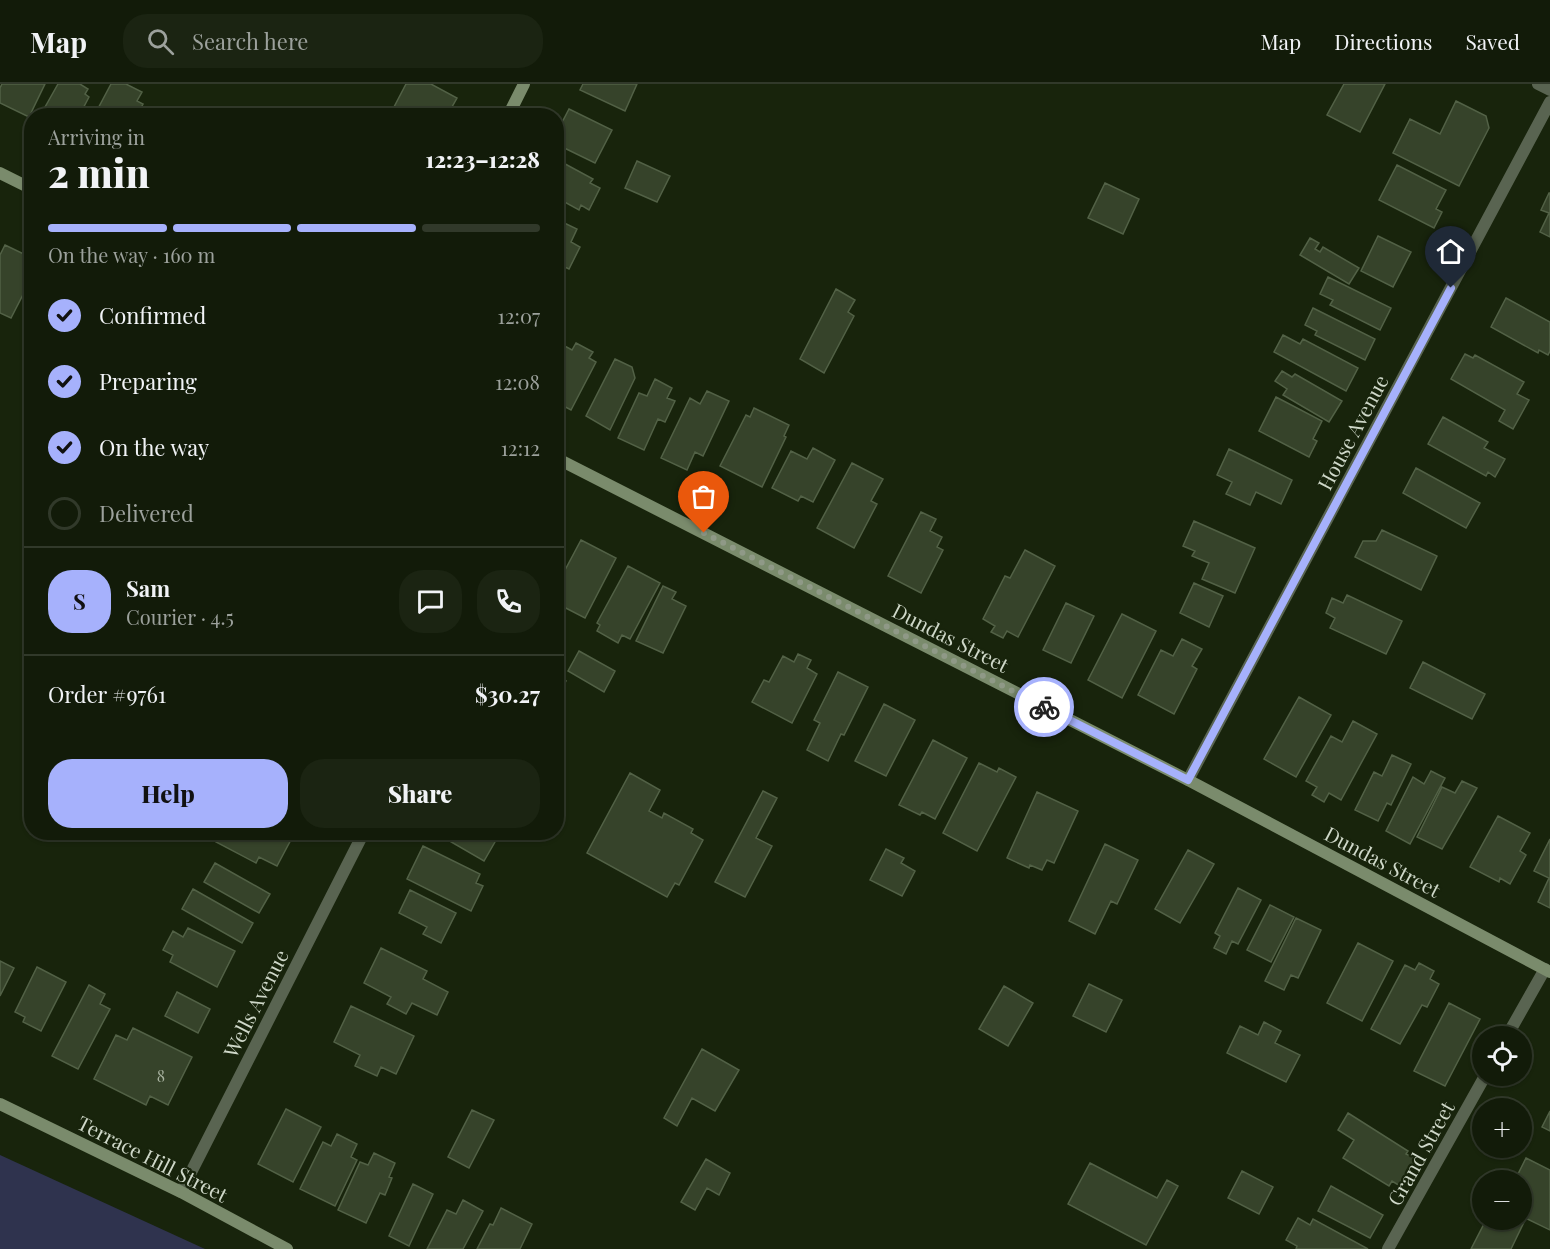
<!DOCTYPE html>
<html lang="en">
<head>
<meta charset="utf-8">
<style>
	body { margin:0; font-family:"Playfair Display",serif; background:#1b2412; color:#f1f3f6; height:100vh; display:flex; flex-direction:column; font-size:22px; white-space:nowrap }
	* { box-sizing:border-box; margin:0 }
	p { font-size:20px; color:#9ca19c }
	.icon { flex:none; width:33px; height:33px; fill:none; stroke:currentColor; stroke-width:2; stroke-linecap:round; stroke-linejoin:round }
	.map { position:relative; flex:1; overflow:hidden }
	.side { position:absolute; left:24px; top:24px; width:540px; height:732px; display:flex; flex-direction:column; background:#121b09; border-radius:24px; box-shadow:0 2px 4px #0004,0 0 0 2px #31392a }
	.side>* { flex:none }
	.buttons { position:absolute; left:1472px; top:942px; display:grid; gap:12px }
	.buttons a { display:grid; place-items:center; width:60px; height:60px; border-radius:50%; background:#121b09; box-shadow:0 2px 4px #0004,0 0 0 2px #31392a; font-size:30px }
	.pin { position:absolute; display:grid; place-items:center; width:51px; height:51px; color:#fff; margin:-62px -26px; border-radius:50% 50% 50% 0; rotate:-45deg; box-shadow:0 0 6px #0007 }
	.pin .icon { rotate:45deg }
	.courier { position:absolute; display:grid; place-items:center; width:60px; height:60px; margin:-30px; border:4px solid #a6b1fc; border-radius:50%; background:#fff; color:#222; box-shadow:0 2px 8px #0007 }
	.summary em { font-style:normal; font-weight:800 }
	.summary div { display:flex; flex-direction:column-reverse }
	.summary { display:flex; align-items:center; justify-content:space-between; height:102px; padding:0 24px }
	h1 { font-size:39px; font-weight:800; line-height:45px }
	.bar { display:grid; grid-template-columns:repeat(4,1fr); gap:9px 6px; align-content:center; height:72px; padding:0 24px }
	.bar i { height:8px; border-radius:4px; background:#31392a }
	.bar .on { background:#a6b1fc }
	.bar p { grid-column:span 4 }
	.line { display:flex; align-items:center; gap:15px; padding:0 24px; border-top:2px solid #31392a }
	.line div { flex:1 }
	.round { display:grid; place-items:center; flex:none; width:63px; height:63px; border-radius:24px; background:#1b2412 }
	ol { padding:0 24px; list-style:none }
	li { display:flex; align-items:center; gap:18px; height:66px }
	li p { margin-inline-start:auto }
	li .icon { padding:6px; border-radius:50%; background:#a6b1fc; color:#111; stroke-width:4 }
	li:last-child { color:#9ca19c }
	li i { width:33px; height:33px; border:3px solid #31392a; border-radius:50% }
	.primary-button { display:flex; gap:12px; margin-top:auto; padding:12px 24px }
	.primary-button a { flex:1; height:69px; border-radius:24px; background:#a6b1fc; color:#111; font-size:24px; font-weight:800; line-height:69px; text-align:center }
	.primary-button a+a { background:#1b2412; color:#f1f3f6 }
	header { display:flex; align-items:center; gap:36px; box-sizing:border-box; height:84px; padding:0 30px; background:#121b09; border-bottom:2px solid #31392a }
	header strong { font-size:28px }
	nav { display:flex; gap:33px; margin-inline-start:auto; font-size:21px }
	.search { width:420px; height:54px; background:#1b2412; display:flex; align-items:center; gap:15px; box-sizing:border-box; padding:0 21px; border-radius:24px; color:#9ca19c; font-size:22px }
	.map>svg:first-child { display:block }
	.green { fill:#2f334e }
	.building { fill:#36432a; stroke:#526146; stroke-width:1.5 }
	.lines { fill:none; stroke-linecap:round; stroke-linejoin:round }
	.street { stroke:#596451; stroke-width:12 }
	.secondary { stroke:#7a8b6c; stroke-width:12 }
	.done { stroke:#8f9987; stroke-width:6; stroke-dasharray:0 10.8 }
	.route { stroke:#a6b1fc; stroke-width:8 }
	.labels { text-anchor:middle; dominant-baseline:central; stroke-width:4.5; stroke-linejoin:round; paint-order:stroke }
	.number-label { font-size:16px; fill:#a9b3a1 }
	.street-label { font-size:20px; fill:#cfd8c9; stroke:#18240c }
</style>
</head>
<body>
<header>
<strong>Map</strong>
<div class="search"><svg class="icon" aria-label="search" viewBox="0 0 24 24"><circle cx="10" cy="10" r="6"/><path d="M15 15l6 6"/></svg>Search here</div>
<nav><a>Map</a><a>Directions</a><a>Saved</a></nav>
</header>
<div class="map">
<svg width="1550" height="1165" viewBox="0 0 1550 1165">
	<rect width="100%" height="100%" fill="#18240c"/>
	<path class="green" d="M0 1071 205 1165H0Z"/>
	<path class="building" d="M2 0H45L29 33 0 19V4Z
		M58 0H80L88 5 85 10 89 13 79 32H40Z
		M111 0H126L142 8 137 17 143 20 137 32H94Z
		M406 0H431L457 14 452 23 459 27 457 32H410L394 23Z
		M583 0H637L625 27 580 6Z
		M1344 0H1385L1360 48 1327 31Z
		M1456 17 1486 32 1489 44 1459 102 1393 69 1410 35 1440 50Z
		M163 23 177 32H158Z
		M569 25 612 46 595 79 556 60V50Z
		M556 75 593 95 590 99 600 104 589 126 581 121 579 126 559 115 563 108 556 105Z
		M637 77 670 92 657 118 625 104Z
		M1397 81 1446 106 1436 125 1442 128 1434 144 1379 116Z
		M1105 99 1139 115 1123 150 1088 134Z
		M1549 109H1550V153L1540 148 1549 129 1541 126Z
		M556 135 577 145 571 158 580 163 569 185 556 179Z
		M1378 152 1411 168 1393 203 1361 187Z
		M1310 154 1319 159 1315 165 1320 168 1323 163 1359 184 1349 200 1300 171Z
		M5 161 32 174V193L11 234 0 229V171Z
		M1328 193 1391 224 1380 246 1330 221 1333 216 1320 210Z
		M836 205 855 216 848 228 854 232 824 289 800 275Z
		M1506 214 1550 238V267L1548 271 1539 266 1538 269 1491 243Z
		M1313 224 1375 255 1365 276 1315 251 1317 247 1305 241Z
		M1283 251 1300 260 1303 255 1358 284 1346 307 1274 268Z
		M576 259 593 268 589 274 596 278 571 326 556 318V274L563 261 572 266Z
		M1465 270 1473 274 1475 271 1524 298 1517 310 1529 316 1513 345 1499 337 1505 326 1451 295Z
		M615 275 632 283 635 294 610 346 586 332Z
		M1282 287 1292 293 1295 290 1342 317 1329 338 1283 311 1287 305 1275 297Z
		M655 295 672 304 667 314 675 317 665 338 658 335 644 366 618 354 639 309 647 312Z
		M707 307 729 317 703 372 695 368 687 386 661 374 690 314 700 320Z
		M1276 313 1322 337 1313 355 1317 357 1309 373 1259 347Z
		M754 324 789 341 784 352 786 353 762 403 720 382 746 331 750 333Z
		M1443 333 1488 358 1484 364 1505 375 1495 393 1488 388 1486 392 1428 360Z
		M813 364 835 376 813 418 801 412 798 417 772 404 791 367 807 375Z
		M1229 365 1292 396 1281 420 1256 408 1250 421 1226 410 1232 398 1217 391Z
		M852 379 883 395 871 417 877 420 854 464 817 444Z
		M1416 384 1480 419 1466 444 1403 409Z
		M921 428 936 435 930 447 942 453 937 463 943 466 921 509 888 492Z
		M1194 437 1255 464 1235 509 1202 495 1209 479 1192 472 1195 467 1183 462Z
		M1382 446 1437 472 1421 506 1355 473 1363 457H1376Z
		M581 456 616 474 585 534 556 519V503Z
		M1025 466 1055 482 1018 553 1007 547 1003 554 991 548 995 542 983 535 1005 492 1010 494Z
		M628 482 660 499 630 555 622 551 618 559 597 547 600 541 597 539Z
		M1194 499 1223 512 1209 543 1180 529Z
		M663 502 676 508 672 515 686 522 663 569 636 557Z
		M1347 511 1402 537 1386 570 1330 544 1335 534 1326 529 1332 514 1343 519Z
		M1066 519 1094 532 1071 579 1043 566Z
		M1122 530 1156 547 1122 614 1088 596Z
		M1182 555 1202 565 1192 582 1197 585 1174 630 1138 611 1161 566 1173 572Z
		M579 567 615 587 604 608 568 587Z
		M798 570 811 576 807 584 817 590 792 639 752 618 764 596 769 598 783 572 794 578Z
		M1423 578 1485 610 1472 635 1410 604Z
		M838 588 868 603 844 651 841 650 828 677 807 666 820 639 814 636Z
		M556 593 566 597 556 617Z
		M1299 613 1331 631 1296 693 1264 675Z
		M884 620 915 636 886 692 855 677Z
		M556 629 563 632 556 645Z
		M1353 637 1377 650 1341 716 1329 709 1324 718 1312 711 1317 703 1306 697 1331 652 1342 658Z
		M933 656 967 674 935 735 922 728 920 731 899 721Z
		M1392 671 1411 680 1391 721 1387 719 1378 737 1355 726 1374 688 1382 692Z
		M979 679 997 688 999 684 1016 693 977 767 943 749Z
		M1431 687 1445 694 1410 760 1386 747 1413 693 1424 700Z
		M630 689 660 706 649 727 662 734 664 729 693 745 691 749 703 756 679 801 675 799 667 813 587 769Z
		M1462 697 1477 704 1442 765 1417 753 1442 703 1455 709Z
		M763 707 777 714 756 754 772 762 745 813 715 798Z
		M1037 708 1078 727 1054 779 1047 776 1042 786 1030 781 1029 784 1007 774Z
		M1498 732 1530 749 1520 767 1526 771 1510 800 1500 794 1499 798 1470 783Z
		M221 748H291L294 750 277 782 259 773 256 779 216 758Z
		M434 748H495L499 751 484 777Z
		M1550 755V824L1538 818 1549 794 1534 787Z
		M1105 760 1138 776 1117 820 1111 817 1095 850 1069 837Z
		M423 762 480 790 476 799 483 802 471 827 407 795Z
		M886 765 904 774 901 779 915 787 902 812 870 796Z
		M1188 766 1214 780 1180 839 1155 825Z
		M215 779 270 810 259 829 204 798Z
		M1238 804 1261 816 1238 860 1232 857 1226 870 1214 864 1220 852 1215 849Z
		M193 805 253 839 242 859 182 825Z
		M410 806 456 829 441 859 423 850 427 843 399 829Z
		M1270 821 1294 833 1271 878 1247 866Z
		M1296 834 1321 846 1298 894 1291 891 1284 906 1265 897Z
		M188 844 235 867 217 903 170 878 173 871 163 866 173 847 183 853Z
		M1358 859 1393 877 1362 937 1327 919Z
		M381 864 427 887 423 895 448 908 437 931 412 919 406 930 387 920 391 913 364 899Z
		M0 877 14 884 0 912Z
		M1419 879 1434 887 1430 895 1439 900 1427 923 1422 921 1400 960 1371 945 1405 881 1415 886Z
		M37 883 66 898 41 947 23 938 25 933 15 928Z
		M1089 900 1122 916 1106 948 1073 932Z
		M89 901 105 910 100 920 110 925 78 985 52 972Z
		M1004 902 1033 919 1008 962 979 945Z
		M177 908 210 925 198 949 165 932Z
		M1449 919 1480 935 1445 1002 1414 987Z
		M351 922 414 952 396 990 381 983 377 992 355 982 360 971 334 958Z
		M1264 938 1281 947 1275 959 1300 971 1286 998 1227 969 1240 942 1258 951Z
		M133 944 192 973 168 1021 150 1012 146 1021 94 995 116 951 127 956Z
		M702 965 739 986 715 1027 692 1014 677 1042 664 1034Z
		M286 1025 321 1043 293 1098 258 1080Z
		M472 1026 494 1036 469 1084 448 1073Z
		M1550 1027V1047L1542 1043Z
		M1348 1029 1408 1067 1406 1070 1416 1075 1400 1102 1392 1097 1389 1102 1343 1074 1354 1056 1338 1046Z
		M337 1050 357 1060 351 1073 357 1076 335 1122 300 1105 323 1058 331 1062Z
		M374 1069 395 1079 389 1093 392 1094 385 1111 380 1109 366 1139 338 1126 360 1078 368 1081Z
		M1526 1074 1550 1086V1146L1521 1132V1096H1515Z
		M706 1075 730 1089 719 1111 707 1104 695 1126 681 1118Z
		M1090 1079 1157 1114 1167 1096 1178 1102 1146 1161 1068 1120Z
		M1242 1087 1273 1103 1259 1130 1228 1114Z
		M413 1100 433 1110 409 1162 389 1152Z
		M1331 1102 1383 1131 1370 1154 1318 1127Z
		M463 1116 483 1127 463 1165H427L447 1126 456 1130Z
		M501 1124 532 1140 520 1165H477L490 1140 493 1141Z
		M1298 1134 1310 1141 1313 1135 1368 1165H1296L1297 1162 1286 1156Z
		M1521 1134 1525 1136 1511 1165H1471L1486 1136Z"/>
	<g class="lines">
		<path class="street" d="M1538 0 1550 6
			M1188 696 1550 18
			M1507 952 1545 885
			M181 1108 364 748
			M1388 1165 1485 992"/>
		<path class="secondary" d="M508 32 524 0
			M0 89 32 105
			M556 374 1188 696 1550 888
			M0 1020 181 1108 287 1165"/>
	</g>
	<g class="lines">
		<path class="done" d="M704 449 1044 623"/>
		<path class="route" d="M1044 623 1188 696 1451 204"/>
	</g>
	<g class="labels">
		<g class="number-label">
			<text x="161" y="991">8</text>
		</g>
		<g class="street-label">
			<text transform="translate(1352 348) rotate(-62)">House Avenue</text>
			<text transform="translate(951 553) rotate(27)">Dundas Street</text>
			<text transform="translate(1383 777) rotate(28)">Dundas Street</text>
			<text transform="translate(255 919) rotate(-63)">Wells Avenue</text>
			<text transform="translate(1420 1069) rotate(-61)">Grand Street</text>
			<text transform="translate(153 1074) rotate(27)">Terrace Hill Street</text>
		</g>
	</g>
</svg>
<div class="buttons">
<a><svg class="icon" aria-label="locate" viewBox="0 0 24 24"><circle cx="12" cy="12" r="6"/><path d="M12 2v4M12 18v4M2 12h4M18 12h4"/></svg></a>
<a>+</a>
<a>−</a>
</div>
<div class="pin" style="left:704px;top:449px;background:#ea580c"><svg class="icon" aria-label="bag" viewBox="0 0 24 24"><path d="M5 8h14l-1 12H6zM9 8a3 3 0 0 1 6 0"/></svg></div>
<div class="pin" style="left:1451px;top:204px;background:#1f2937"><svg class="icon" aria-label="home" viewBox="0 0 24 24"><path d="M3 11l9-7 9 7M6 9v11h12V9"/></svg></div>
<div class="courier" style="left:1044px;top:623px"><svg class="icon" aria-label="bike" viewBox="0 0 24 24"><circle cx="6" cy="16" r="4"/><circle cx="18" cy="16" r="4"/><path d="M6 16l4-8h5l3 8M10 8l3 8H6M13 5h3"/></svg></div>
<section class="side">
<div class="summary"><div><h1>2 min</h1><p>Arriving in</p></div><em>12:23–12:28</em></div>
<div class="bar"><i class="on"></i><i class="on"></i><i class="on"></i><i></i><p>On the way · 160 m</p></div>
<ol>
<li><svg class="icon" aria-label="check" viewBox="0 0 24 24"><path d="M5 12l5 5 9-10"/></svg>Confirmed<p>12:07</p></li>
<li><svg class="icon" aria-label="check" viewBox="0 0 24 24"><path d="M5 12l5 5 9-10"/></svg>Preparing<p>12:08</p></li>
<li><svg class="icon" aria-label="check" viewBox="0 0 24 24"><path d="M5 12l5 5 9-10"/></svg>On the way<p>12:12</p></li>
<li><i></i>Delivered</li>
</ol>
<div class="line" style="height:108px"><b class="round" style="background:#a6b1fc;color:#111">S</b><div><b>Sam</b><p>Courier · 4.5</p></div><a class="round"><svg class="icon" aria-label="chat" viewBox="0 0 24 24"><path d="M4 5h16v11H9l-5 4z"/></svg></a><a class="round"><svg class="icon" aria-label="phone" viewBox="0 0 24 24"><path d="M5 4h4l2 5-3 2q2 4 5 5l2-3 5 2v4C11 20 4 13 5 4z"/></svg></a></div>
<div class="line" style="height:78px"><div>Order #9761</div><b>$30.27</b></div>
<div class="primary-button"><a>Help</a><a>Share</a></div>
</section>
</div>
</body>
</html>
